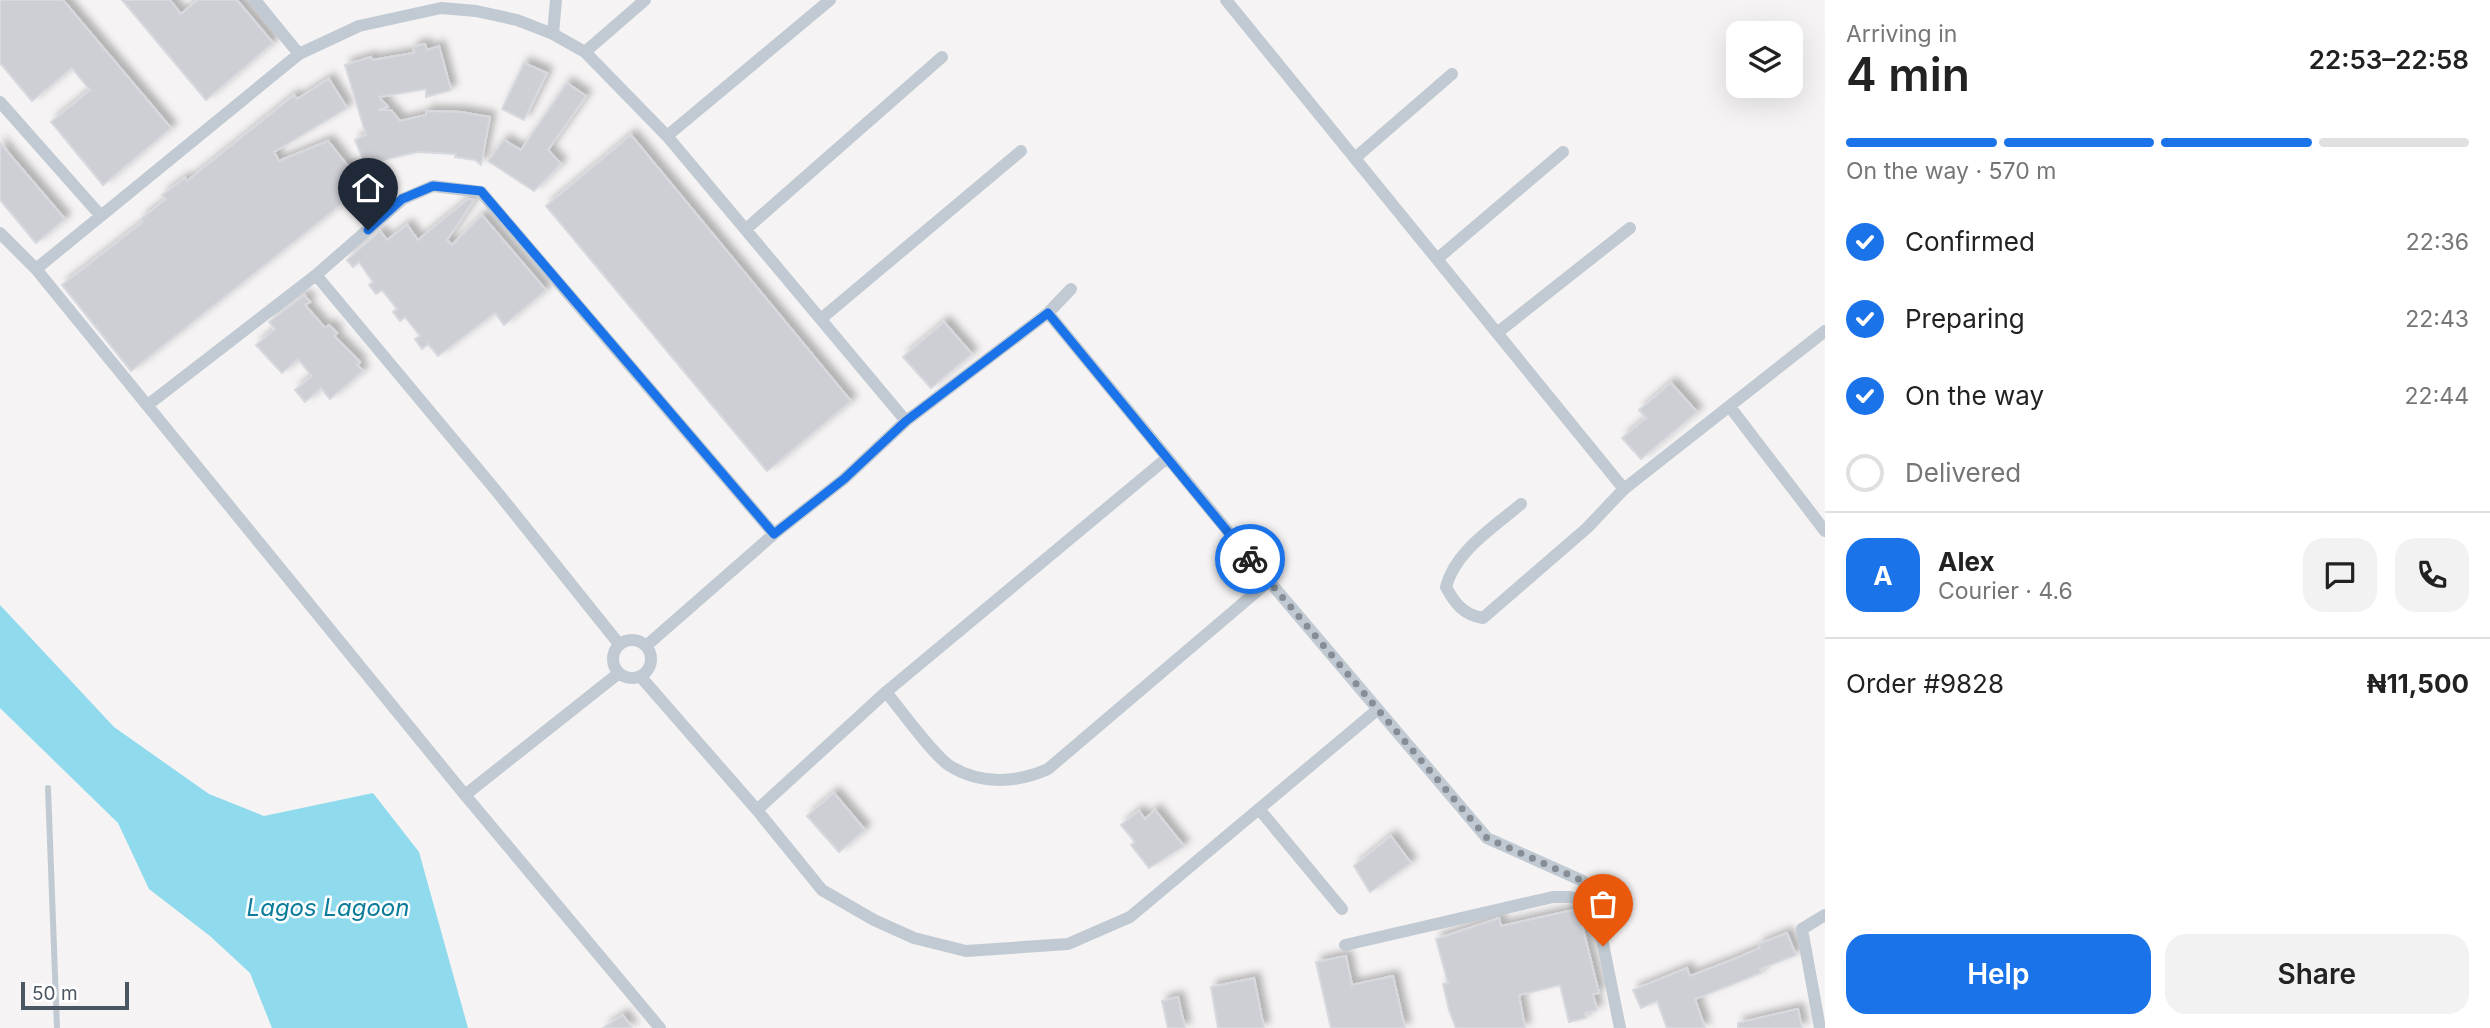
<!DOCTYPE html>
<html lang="en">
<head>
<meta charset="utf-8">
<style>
	body { margin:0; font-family:Inter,sans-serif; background:#f2f2f2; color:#222; height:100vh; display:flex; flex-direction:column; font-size:26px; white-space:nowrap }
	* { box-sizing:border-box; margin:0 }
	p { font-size:23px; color:#767676 }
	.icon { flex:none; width:38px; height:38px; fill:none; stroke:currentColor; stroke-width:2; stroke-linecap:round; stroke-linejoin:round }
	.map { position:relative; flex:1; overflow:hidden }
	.details { display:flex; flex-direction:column; background:#fff; width:665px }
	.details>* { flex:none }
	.fabs { position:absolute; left:1726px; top:21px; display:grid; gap:14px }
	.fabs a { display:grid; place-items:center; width:77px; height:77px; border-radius:14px; background:#fff; box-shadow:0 7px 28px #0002; font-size:35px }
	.scale { position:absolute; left:21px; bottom:18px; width:108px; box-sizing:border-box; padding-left:7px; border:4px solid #4a5661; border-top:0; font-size:19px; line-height:24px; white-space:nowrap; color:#4a5661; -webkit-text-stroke:5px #fff; paint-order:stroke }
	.pin { position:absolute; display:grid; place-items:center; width:60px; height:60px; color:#fff; margin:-72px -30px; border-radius:50% 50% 50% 0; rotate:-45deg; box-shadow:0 0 7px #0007 }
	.pin .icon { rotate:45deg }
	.courier { position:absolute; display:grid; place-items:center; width:70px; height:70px; margin:-35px; border:5px solid #1a73e8; border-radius:50%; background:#fff; color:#222; box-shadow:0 2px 9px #0007 }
	.summary em { font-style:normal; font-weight:600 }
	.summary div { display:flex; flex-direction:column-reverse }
	.summary { display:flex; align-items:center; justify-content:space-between; height:119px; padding:0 21px }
	h1 { font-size:46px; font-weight:600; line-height:52px }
	.bar { display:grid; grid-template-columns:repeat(4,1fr); gap:10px 7px; align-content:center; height:84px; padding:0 21px }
	.bar i { height:9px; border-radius:5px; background:#e0e0e0 }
	.bar .current { background:#1a73e8 }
	.bar p { grid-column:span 4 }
	.line { display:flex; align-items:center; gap:18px; padding:0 21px; border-top:2px solid #e0e0e0 }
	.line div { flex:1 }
	.round { display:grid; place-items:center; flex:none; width:74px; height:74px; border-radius:21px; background:#f2f2f2 }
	ol { padding:0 21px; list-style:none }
	li { display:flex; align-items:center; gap:21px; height:77px }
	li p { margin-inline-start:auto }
	li .icon { padding:7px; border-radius:50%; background:#1a73e8; color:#fff; stroke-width:4 }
	li:last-child { color:#767676 }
	li i { width:38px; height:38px; border:4px solid #e0e0e0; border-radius:50% }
	.action { display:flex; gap:14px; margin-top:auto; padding:14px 21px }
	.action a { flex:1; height:80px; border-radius:21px; background:#1a73e8; color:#fff; font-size:28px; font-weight:600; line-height:80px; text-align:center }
	.action a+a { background:#f2f2f2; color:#222 }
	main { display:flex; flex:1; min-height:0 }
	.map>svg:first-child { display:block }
	.water { fill:#90daee }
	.building { fill:#cdcfd5; stroke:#d7d9de; stroke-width:2; filter:url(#shadow) }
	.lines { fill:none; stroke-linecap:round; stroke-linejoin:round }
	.service { stroke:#c1cad2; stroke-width:6 }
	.minor { stroke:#c1cad2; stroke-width:12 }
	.done { stroke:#868d94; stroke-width:7; stroke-dasharray:0 12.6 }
	.route { stroke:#1a73e8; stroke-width:9 }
	.labels { text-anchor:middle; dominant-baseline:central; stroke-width:5; stroke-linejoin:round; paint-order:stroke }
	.water-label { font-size:24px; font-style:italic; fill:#0c7c9b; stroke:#fff }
</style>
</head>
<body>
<main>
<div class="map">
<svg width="1825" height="1028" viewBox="0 0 1825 1028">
	<defs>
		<filter id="shadow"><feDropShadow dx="5.5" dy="-5.5" stdDeviation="3.5" flood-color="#0004"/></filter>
	</defs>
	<rect width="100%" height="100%" fill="#f5f3f3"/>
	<path class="water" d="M0 605 114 727 209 794 264 816 373 793 419 852 468 1028H272L250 973 210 936 149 889 118 823 0 708Z"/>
	<path class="building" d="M0 0H63L171 128 103 185 51 122 90 90 72 68 32 101 0 63Z
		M122 0H170L181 14 198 0H237L273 43 206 100Z
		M425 44 427 50 439 46 451 90 426 97V89L379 97 388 107 378 110H391L400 121 426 115V111L461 112 490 117 481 165 475 160 455 157 456 154 417 152 365 164 355 140 366 135 345 65 371 57 372 60 414 53 413 47Z
		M524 63 547 73 524 120 502 109Z
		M329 79 347 108 274 152 279 161 328 141 364 186 131 371 62 285 143 222 141 219 166 199 162 195 185 178 187 181 294 95 297 99Z
		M567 83 586 96 548 150 561 164 534 191 488 161 504 140 521 150Z
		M631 135 851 401 767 471 546 206Z
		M0 143 65 219 36 243 0 200Z
		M468 199 474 200 447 240 452 245 482 215 546 290 504 325 495 313 438 356 428 344 422 349 415 339 420 336 405 317 400 321 393 312 397 309 382 290 376 294 369 285 373 282 359 262 353 267 347 260 380 231 387 240 407 225 418 240Z
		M304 295 310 302 305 305 325 328 329 325 337 333 334 336 360 362 357 365 363 371 330 399 321 388 305 402 295 390 312 376 298 359 282 373 256 345 275 329 269 322Z
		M944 322 972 354 931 388 903 357Z
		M1671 383 1697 412 1641 459 1622 438 1646 418 1639 410Z
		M834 793 865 830 839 852 807 816Z
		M1155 810 1184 846 1149 868 1131 845 1135 842 1121 825 1139 811 1145 819Z
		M1391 836 1411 863 1370 892 1354 866Z
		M1578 909 1599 993 1593 994 1597 1010 1585 1013 1586 1018 1569 1022 1560 985 1519 995 1525 1028H1456L1449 1010 1443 984 1448 983 1436 939 1499 918 1501 926Z
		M1787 933 1796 955 1760 969 1761 973 1695 999 1705 1028H1667L1657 1001 1641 1008 1633 990 1687 968 1690 976 1732 960 1760 948 1759 944Z
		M1346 956 1352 985 1393 976 1405 1028H1331L1316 962Z
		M1254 978 1264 1028H1218L1211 987Z
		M1178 997 1185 1028H1168L1162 1001Z
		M1798 1009 1802 1028H1738V1023Z
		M623 1015 632 1028H603Z"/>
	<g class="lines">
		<path class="service" d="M48 788 57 1028"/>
		<path class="minor" d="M255 0 299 54
			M1226 0 1624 489
			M553 34 556 0
			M585 52 645 0
			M0 102 101 216
			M667 136 830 0
			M1355 158 1452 74
			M746 229 942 57
			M0 233 36 269
			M1437 259 1563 152
			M316 275 498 493 619 644
			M1048 313 1269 581 1487 838 1583 881 1591 903
			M822 318 1021 151
			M1497 333 1630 228
			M149 404 316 275 403 199 433 186 481 192 774 534
			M1730 407 1825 531
			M1167 458 886 692 757 810 822 890 874 920 914 938 966 951 1068 944 1130 917 1377 710
			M1521 504C1494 527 1455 551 1446 587 1455 604 1464 615 1483 618L1587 528 1624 489 1825 331
			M613 659a19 19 0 1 1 38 0a19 19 0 1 1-38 0Z
			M646 646 774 534 844 479 906 421 1048 313 1071 289
			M619 673 465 795 660 1028
			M640 676 757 810
			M886 692C900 709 934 756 950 766 980 785 1017 783 1048 769L1269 581
			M465 795 36 269 299 54 359 26 441 8 476 11 517 20 553 34 585 52 667 136 906 421
			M1259 809 1342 909
			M1345 945 1553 897H1570L1591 903 1598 919 1620 1028
			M1820 1028 1802 929 1825 915"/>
	</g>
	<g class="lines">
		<path class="done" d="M1250 559 1487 838 1583 881 1598 919 1603 946"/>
		<path class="route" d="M368 230 402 199 433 186 481 191 774 534 844 479 906 421 1048 313 1250 559"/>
	</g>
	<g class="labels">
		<g class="water-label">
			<text x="328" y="907">Lagos Lagoon</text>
		</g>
	</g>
</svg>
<div class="fabs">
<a><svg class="icon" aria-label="layers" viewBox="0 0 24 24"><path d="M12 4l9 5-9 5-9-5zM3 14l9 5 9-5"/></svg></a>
</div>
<div class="scale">50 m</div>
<div class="pin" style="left:1603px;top:946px;background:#ea580c"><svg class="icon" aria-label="bag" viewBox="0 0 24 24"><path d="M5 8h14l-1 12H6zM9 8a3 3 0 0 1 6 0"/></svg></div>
<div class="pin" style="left:368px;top:230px;background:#1f2937"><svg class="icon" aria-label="home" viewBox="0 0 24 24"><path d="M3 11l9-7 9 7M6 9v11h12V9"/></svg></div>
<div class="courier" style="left:1250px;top:559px"><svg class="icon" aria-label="bike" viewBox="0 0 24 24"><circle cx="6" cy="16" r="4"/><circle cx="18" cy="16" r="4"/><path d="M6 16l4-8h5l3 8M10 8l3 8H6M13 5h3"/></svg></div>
</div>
<section class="details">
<div class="summary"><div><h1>4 min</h1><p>Arriving in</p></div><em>22:53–22:58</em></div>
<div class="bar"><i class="current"></i><i class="current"></i><i class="current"></i><i></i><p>On the way · 570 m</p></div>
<ol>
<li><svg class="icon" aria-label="check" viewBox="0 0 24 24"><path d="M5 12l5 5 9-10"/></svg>Confirmed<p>22:36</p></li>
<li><svg class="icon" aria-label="check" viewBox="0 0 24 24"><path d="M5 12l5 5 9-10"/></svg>Preparing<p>22:43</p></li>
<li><svg class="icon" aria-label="check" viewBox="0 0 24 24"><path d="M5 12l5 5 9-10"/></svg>On the way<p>22:44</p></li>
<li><i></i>Delivered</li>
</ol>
<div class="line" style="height:126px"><b class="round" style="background:#1a73e8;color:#fff">A</b><div><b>Alex</b><p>Courier · 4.6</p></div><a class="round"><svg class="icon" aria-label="chat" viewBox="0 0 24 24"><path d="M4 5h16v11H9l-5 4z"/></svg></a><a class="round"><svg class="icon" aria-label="phone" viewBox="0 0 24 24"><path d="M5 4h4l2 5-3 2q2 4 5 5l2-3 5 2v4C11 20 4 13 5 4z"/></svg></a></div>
<div class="line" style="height:91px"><div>Order #9828</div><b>₦11,500</b></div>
<div class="action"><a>Help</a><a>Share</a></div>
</section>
</main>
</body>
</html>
